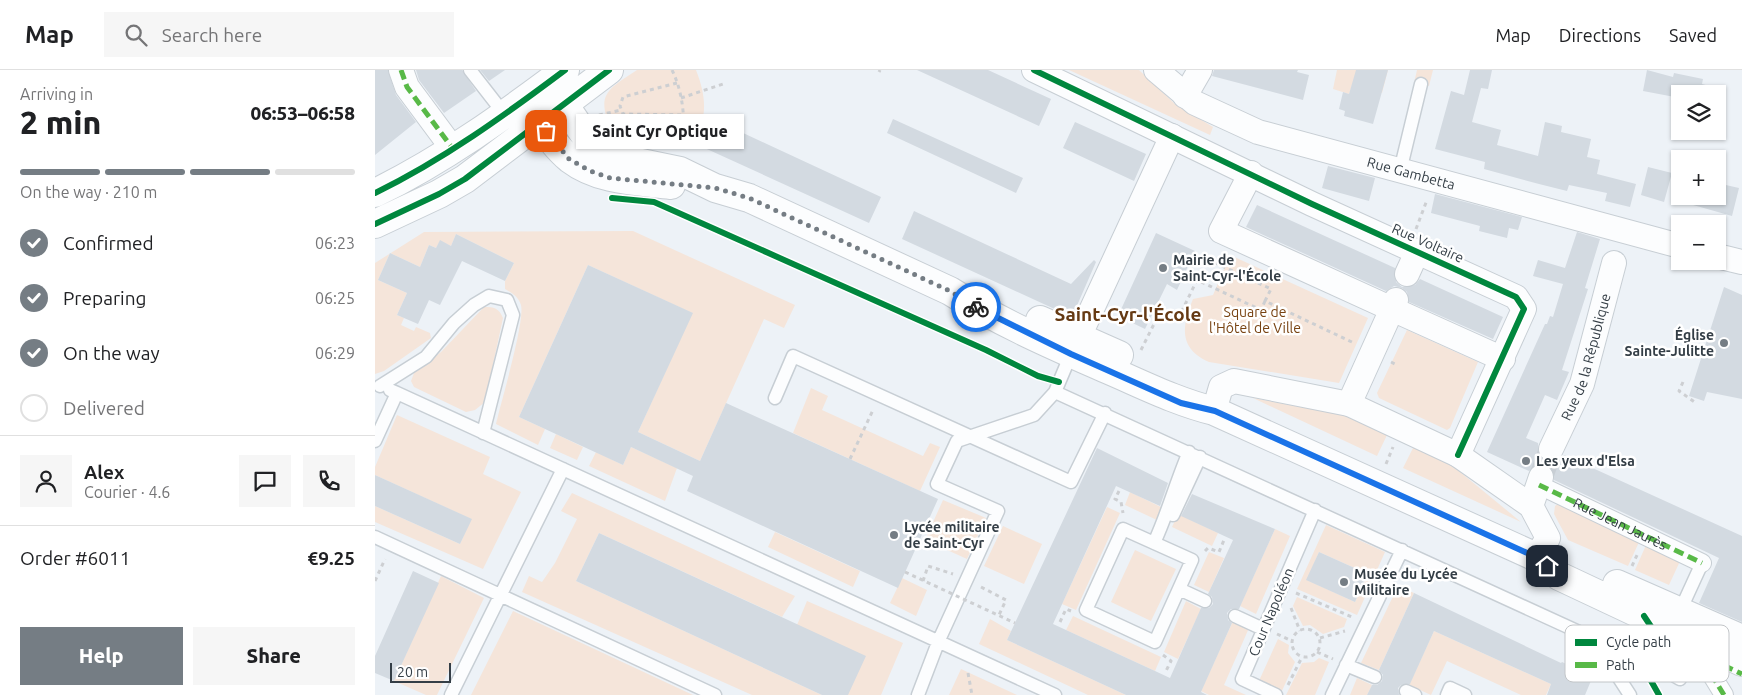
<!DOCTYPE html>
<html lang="en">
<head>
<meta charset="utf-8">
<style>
	body { margin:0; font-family:Ubuntu,sans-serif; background:#f6f6f6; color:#202124; height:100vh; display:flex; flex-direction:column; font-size:19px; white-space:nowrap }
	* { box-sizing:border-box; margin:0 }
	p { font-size:16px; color:#757577 }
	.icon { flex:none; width:28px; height:28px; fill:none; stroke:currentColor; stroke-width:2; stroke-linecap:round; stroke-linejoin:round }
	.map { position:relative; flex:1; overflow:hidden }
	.details { display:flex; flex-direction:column; background:#fff; width:375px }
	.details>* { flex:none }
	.controls { position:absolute; left:1296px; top:15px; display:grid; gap:10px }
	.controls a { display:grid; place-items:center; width:55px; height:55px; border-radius:0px; background:#fff; box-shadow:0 1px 4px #0004; font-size:25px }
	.scale { position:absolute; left:15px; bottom:12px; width:61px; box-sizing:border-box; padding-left:5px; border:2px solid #343e46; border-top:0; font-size:14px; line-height:18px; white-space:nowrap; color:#343e46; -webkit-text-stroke:4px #fff; paint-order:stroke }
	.pin { position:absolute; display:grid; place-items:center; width:42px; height:42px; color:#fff; margin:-21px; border-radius:10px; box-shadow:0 2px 8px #0006 }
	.courier { position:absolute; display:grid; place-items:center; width:50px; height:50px; margin:-25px; border:4px solid #1a73e8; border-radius:50%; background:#fff; color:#222; box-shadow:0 1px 6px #0007 }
	.bubble { position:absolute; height:35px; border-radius:0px; background:#fff; box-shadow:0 1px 4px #0004; font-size:16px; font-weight:800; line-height:35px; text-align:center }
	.summary em { font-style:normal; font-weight:800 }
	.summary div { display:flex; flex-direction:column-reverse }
	.summary { display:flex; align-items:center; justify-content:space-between; height:85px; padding:0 20px }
	h1 { font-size:32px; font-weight:800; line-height:38px }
	.bar { display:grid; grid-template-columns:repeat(4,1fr); gap:8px 5px; align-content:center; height:60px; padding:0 20px }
	.bar i { height:6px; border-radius:4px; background:#e0e0e0 }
	.bar .active { background:#757d84 }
	.bar p { grid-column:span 4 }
	.line { display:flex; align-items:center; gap:12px; padding:0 20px; border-top:1px solid #e0e0e0 }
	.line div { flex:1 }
	.round { display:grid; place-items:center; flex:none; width:52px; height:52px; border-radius:0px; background:#f6f6f6 }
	ol { padding:0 20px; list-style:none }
	li { display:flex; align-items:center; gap:15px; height:55px }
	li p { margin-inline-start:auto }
	li .icon { padding:5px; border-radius:50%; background:#757d84; color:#fff; stroke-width:4 }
	li:last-child { color:#757577 }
	li i { width:28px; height:28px; border:2px solid #e0e0e0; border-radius:50% }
	.action { display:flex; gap:10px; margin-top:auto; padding:10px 20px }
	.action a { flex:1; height:58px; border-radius:0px; background:#757d84; color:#fff; font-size:20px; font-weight:800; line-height:58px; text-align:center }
	.action a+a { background:#f6f6f6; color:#202124 }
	header { display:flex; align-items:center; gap:30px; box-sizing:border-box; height:70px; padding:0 25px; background:#fff; border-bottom:1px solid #e0e0e0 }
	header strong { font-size:24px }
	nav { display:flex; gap:28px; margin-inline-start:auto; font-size:18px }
	.search { width:350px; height:45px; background:#f6f6f6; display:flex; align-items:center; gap:12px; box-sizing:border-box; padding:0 18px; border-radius:0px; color:#757577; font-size:19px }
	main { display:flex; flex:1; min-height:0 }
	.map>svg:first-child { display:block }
	.green { fill:#f5e5da; fill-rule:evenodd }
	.building { fill:#d3dae1 }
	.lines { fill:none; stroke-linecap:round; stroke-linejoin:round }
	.minor-tunnel { stroke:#c8ced4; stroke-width:24; stroke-dasharray:24 12; stroke-linecap:butt }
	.service-casing { stroke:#c7ced4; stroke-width:15 }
	.pedestrian-casing { stroke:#c7ced4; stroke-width:20 }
	.minor-casing { stroke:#c7ced4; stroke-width:26 }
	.primary-casing { stroke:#c7ced4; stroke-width:30 }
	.path { stroke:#cdcfd2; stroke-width:3; stroke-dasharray:4 4; stroke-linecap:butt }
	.service { stroke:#fcfdfe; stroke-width:12 }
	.pedestrian { stroke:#fcfdfe; stroke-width:18 }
	.minor { stroke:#fcfdfe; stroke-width:24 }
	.primary { stroke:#fcfdfe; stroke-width:28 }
	.path-bridge { stroke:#cdcfd2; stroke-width:3; stroke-dasharray:4 4; stroke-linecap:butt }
	.quiet { stroke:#58b947; stroke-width:5; stroke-dasharray:10 5; stroke-linecap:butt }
	.cycleway-casing { stroke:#fff; stroke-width:9 }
	.cycleway { stroke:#00873e; stroke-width:6 }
	.done { stroke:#757d84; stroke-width:5; stroke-dasharray:0 9 }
	.route { stroke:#1a73e8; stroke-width:6 }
	.poi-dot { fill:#757d84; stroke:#fff; stroke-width:2 }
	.labels { text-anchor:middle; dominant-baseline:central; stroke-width:5; stroke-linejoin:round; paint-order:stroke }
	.street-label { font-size:14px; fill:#343e46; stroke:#fff }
	.poi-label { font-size:14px; font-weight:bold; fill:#343e46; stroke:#fff; text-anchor:start }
	.park-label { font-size:14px; fill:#784312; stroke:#fff }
	.district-label { font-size:19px; font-weight:bold; fill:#653913; stroke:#fff }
	.key { fill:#fff; stroke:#c2c5c8; stroke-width:1 }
	.key-label { font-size:14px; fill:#343e46 }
</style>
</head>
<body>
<header>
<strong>Map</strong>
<div class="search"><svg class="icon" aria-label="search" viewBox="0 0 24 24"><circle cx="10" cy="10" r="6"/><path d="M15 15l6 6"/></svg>Search here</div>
<nav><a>Map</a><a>Directions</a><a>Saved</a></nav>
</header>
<main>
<section class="details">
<div class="summary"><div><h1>2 min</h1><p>Arriving in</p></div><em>06:53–06:58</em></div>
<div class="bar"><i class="active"></i><i class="active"></i><i class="active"></i><i></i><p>On the way · 210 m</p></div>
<ol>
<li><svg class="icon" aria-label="check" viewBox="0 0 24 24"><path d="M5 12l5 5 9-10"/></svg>Confirmed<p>06:23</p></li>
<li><svg class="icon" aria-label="check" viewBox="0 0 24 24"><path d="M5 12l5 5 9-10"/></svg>Preparing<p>06:25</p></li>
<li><svg class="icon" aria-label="check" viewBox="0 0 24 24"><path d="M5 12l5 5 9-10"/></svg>On the way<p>06:29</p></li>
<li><i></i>Delivered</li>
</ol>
<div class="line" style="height:90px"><a class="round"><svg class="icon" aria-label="person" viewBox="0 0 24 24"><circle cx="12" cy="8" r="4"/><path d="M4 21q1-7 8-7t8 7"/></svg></a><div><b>Alex</b><p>Courier · 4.6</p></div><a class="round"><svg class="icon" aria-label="chat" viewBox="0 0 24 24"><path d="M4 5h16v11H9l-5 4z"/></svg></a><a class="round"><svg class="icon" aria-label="phone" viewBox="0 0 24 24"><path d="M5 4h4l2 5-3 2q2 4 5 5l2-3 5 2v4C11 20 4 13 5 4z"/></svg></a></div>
<div class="line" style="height:65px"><div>Order #6011</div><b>€9.25</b></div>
<div class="action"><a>Help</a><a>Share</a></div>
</section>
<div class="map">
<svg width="1367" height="625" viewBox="0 0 1367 625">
	<rect width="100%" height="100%" fill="#edf2f7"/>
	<path class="green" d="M262 0H321C333 31 331 47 319 78L298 63 290 71 241 61 235 57C221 23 234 19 262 0Z
		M694 0H764L800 34 838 57 835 65Z
		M962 0H1013L1007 23 977 15 974 24 958 19Z
		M1042 0H1058L1054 16 1039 13Z
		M258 161 420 235 409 258 389 249 325 391 263 362 317 243 213 195 144 347 170 359 163 375 121 354C126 332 150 252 146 235 143 226 137 223 130 219V211L139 193 81 164 76 176 65 171 61 178 54 175 45 197 15 183 3 210 32 223 22 245 29 248 26 255 39 261 41 257 55 263 56 268 9 301 0 304V193L49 162Z
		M855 185 993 248 964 313 834 292C803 278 807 256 818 229L838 225Z
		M109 237C119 237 124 238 128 248L110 332 100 340 91 342 39 317 36 311 39 303 66 282Z
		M1032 260 1103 292 1075 358 1072 360 1004 328 1002 323Z
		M436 318 453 326 447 340 548 386 555 373 565 377 545 421 418 363Z
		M878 328 968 345 1012 365 1002 386Z
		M22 345 115 387 108 404 146 422 108 499 0 452V436L85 474 96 449 0 405V397Z
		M181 364 208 377 202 390 175 378Z
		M1039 376 1079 397 1146 452 1028 398Z
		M256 377 302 398 290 431 214 396 221 382 248 395Z
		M755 422 790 439 784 451 750 435Z
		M197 423 420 526 407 547 224 463 201 511 447 625H377L147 522 154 506 167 512 180 493 202 449 186 441Z
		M568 430 611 448 592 489 550 470Z
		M1184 433 1265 470 1253 496 1193 470 1179 444 1180 436Z
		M732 437 745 443 701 540 687 534Z
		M803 444 843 463 837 476 797 457Z
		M951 455 1010 482 982 545 922 519ZM944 482 993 504 980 532 932 510Z
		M628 456 667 474 649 514 609 496Z
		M900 459 915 466 881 544 865 536Z
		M400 462 485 501 478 517 393 477Z
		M1272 473 1306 489 1294 515 1260 500Z
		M760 480 801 499 776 551 736 532Z
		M834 482 849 488 834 522 819 515Z
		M66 506 109 528 62 625H51L19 611Z
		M527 508 552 520 541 546 515 533Z
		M1023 516 1039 523 1004 600 986 593Z
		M922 527 972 549 969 557 948 564 935 555 928 556 918 536Z
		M432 531 528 573 506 625H473L422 555Z
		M811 531 826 539 803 589 789 582Z
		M138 541 318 625H96Z
		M698 546 786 587 780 601 691 560Z
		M615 549 636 561 632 570 751 625H713L604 574Z
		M858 551 874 558 849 615 871 625H834L826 621Z
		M1059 561 1176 614 1171 625H1146L1072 591 1056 625 1034 615Z
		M903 569 914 575 913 583 920 592 906 623 883 613Z
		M944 588 954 592 940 625H911L927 593 939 592Z
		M586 599 642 625H574Z
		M982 608 997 615 992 625H975Z"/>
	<path class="building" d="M0 0H13L21 25 41 52 0 85Z
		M41 0H87L101 21 69 43 44 10Z
		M105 0H130L114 11Z
		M542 0H613L676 29 664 56Z
		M839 0H923L922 2 934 5 928 30 837 6Z
		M981 0H1013L998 54 969 46 970 41 964 39 968 22 974 24Z
		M1095 0H1117L1113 19 1106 18 1097 52 1126 60 1122 75 1163 86 1170 52 1187 56 1186 62 1216 69 1212 87 1225 90 1222 104 1261 114 1255 137 1230 131 1232 123 1194 115 1192 121 1164 114 1109 99 1110 92 1060 79 1076 21 1089 25Z
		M1272 0 1298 7 1299 3 1328 9 1327 14 1341 18 1340 24H1305V28L1268 21Z
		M336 48 506 127 494 153 323 75Z
		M518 49 648 108 641 123 512 63Z
		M700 52 771 84 759 111 688 78Z
		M953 96 1000 108 994 131 947 118Z
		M1273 97 1297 103 1289 132 1266 125Z
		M1342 113 1364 118 1357 146 1304 131 1305 126H1342Z
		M1060 124 1147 147 1143 160 1134 158 1132 168 1104 161 1105 156 1056 143Z
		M882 135 1020 198 1021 212 1027 217 1040 215 1045 209 1128 247 1118 269 1034 232 1032 222 1027 218 1019 216 1011 221 871 157Z
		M539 141 696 214 719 190 721 192 697 247 527 169Z
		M1202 162 1225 169 1210 218 1213 219 1187 300 1194 302 1182 330 1170 325 1151 368 1163 373 1164 386 1171 392 1183 391 1189 385 1367 466V552L1324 533 1344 488 1179 410 1177 398 1171 394H1163L1154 401 1112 382 1170 254H1172L1175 246 1178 247 1188 214 1158 206 1163 190 1190 198Z
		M781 163 820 181 802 220 792 214 770 259 743 246Z
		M81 164 139 193 130 211 87 191 65 235 54 230 43 254 22 245 32 223 3 210 15 183 45 197 54 175 61 178 65 170 76 176Z
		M213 195 318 243 263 362 325 391 351 333 563 429 523 518 312 421 318 406 256 377 248 395 144 347Z
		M1349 217 1367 225V329L1332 322 1329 331 1314 326Z
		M722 378 793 413 785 436 741 416 678 554 780 601 795 608 826 538H834L838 534 837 527 833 524 858 470 806 446 817 424 900 459 864 539H856L852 543 853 550 857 553 826 622 832 625H751L632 570Z
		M0 405 97 449 85 474 0 436Z
		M224 463 491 586 473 625H447L201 511Z
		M944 482 993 504 980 532 931 510Z
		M38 501 64 513 19 611 0 603V586Z
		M1039 523 1186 593 1187 592 1218 606 1210 625H1172L1176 614 1059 561 1035 614 1026 615 1023 618 1024 625H992L997 615H1002L1007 611 1008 605 1004 600Z"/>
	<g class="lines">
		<path class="minor-tunnel" d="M1166 407 1176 379"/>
		<g class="service-casing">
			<path id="service" d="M95 0 130 45
				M1025 101 1046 14
				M5 316 51 287 79 253 99 235 114 226 132 230 138 245 108 363
				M680 322 1252 584 1279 594 1305 609
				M22 323 680 625
				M400 328 418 286 696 412 730 343
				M0 371 22 323 15 320
				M798 445 825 387
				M748 459 817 490 780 572 711 540Z
				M0 467 340 625
				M779 473C793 443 801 412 814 382
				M804 519 830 531
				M1305 541 1327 493
				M860 546 888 559
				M1275 555 1289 576 1305 609
				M1218 568 1255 625
				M971 595 1000 607
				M1031 621 1040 625
				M76 625 188 399
				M543 625 564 570 623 441 562 414 582 371 659 345 680 322 696 284
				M901 625 867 609 940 440
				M957 625 1027 480
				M1072 625 1075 618 1090 625"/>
		</g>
		<g class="pedestrian-casing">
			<path id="pedestrian" d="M1164 415 1327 493
				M1341 592 1324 584 1349 625"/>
		</g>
		<g class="minor-casing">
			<g id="minor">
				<path d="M26 0 32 17 78 79"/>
				<path d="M659 0 937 134 1141 227 1149 239 1083 385"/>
				<path id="s1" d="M781 0 820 33 883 62 1305 176"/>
				<path d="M810 26 825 0"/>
				<path d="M876 103 846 161 1017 239 1021 230"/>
				<path d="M1342 186 1367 192"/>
				<path d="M1032 204 1042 182"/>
				<path d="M696 284 797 66"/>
				<path d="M974 334 1017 239 1128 289"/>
				<path d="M839 341 846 317 859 311 974 334 1083 385 1156 436 1173 468 1161 487"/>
				<path id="s2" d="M1176 379 1207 314 1239 193"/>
				<path d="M1156 436 1166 407"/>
			</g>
		</g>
		<g class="primary-casing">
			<path id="primary" d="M174 12 209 64 223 79 242 88 305 101 340 118 374 128 575 221C624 252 677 275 729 298 767 314 799 331 839 341L1161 487 1184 506 1367 592
				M153 38C166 55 179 76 195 89 224 111 262 111 296 115
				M0 123C68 90 130 45 190 0
				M0 154 64 124 90 109 234 0
				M665 250 744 285
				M1242 514 1367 569"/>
		</g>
		<path class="path" d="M297 0C309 25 310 51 308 77
			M504 2 505 0
			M302 13 248 27 245 36 248 44 309 45
			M306 28 351 13
			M224 45 246 40
			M1041 159 1052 130
			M890 231 886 240 822 210 832 189 896 219 890 231 979 273
			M766 280 786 240 803 249 822 210
			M1016 292 1022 295
			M1308 312 1304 321 1321 333
			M475 389 498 340
			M1011 394 1018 377
			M744 421 740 429 746 432 748 443
			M830 481 833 478 844 482 849 470
			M1257 496 1263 483
			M0 511 10 489
			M548 511 553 496 578 504
			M606 517 631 530 624 545
			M921 523 977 547
			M916 538 925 561
			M685 552 691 539 696 541
			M917 573a14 14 0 1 1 28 0a14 14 0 1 1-28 0Z
			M902 564 917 571
			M945 568 970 561
			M942 582 958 589
			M788 585 796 591 791 601
			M593 603 597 625
			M913 615 927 587"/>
		<use href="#service" class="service"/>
		<use href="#pedestrian" class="pedestrian"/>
		<use href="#minor" class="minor"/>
		<use href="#primary" class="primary"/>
		<path class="path-bridge" d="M530 502 640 553"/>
		<g class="quiet">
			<path d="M26 0 32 17 78 79"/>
			<path id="s3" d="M1164 415 1327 493"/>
			<path d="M1349 625 1324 584 1367 604"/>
		</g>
		<g class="cycleway-casing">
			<path id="cycleway" d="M659 0 937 134 1141 227 1149 239 1083 385
				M0 123C68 90 130 45 190 0
				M237 128 279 132 611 280 663 306 684 312
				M0 154 64 124 90 109 234 0
				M1269 546 1289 576 1279 594 1275 609 1284 625"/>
		</g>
		<use href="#cycleway" class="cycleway"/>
	</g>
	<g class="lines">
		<path class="done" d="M171 61 194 89 215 101 235 108 340 118 374 128 575 221 601 237"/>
		<path class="route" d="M601 237 696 284 806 333 840 341 1161 487 1172 496"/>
	</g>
	<g class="poi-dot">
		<circle cx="788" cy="198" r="5"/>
		<circle cx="1349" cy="273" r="5"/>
		<circle cx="1151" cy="391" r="5"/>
		<circle cx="519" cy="465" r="5"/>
		<circle cx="969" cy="512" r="5"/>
	</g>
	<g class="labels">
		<g class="street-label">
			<text stroke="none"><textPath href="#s1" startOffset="279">Rue Gambetta</textPath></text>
			<text transform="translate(1053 173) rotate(24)">Rue Voltaire</text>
			<text stroke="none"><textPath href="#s2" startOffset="99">Rue de la République</textPath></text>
			<text stroke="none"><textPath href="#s3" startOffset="90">Rue Jean Jaurès</textPath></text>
			<text transform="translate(896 542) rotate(-67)">Cour Napoléon</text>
		</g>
		<g class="poi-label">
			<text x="798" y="190">Mairie de<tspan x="798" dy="16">Saint-Cyr-l'École</tspan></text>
			<text x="1339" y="265" text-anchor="end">Église<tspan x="1339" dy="16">Sainte-Julitte</tspan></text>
			<text x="1161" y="391">Les yeux d'Elsa</text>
			<text x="529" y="457">Lycée militaire<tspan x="529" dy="16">de Saint-Cyr</tspan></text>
			<text x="979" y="504">Musée du Lycée<tspan x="979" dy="16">Militaire</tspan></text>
		</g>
		<g class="park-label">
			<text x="880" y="242">Square de<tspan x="880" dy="16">l'Hôtel de Ville</tspan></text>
		</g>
		<g class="district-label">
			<text x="753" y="244">Saint-Cyr-l'École</text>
		</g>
	</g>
	<rect x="1190" y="555" width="164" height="57" rx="8" class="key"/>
	<rect x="1200" y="569" width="22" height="7" fill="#00873e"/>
	<rect x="1200" y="592" width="22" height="6" fill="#58b947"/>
	<g class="key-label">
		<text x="1231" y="577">Cycle path</text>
		<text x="1231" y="600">Path</text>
	</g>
</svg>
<div class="controls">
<a><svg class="icon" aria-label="layers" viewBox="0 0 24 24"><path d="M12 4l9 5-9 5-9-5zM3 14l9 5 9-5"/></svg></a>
<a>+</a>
<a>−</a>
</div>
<div class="scale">20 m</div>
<div class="pin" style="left:171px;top:61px;background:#ea580c"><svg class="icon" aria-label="bag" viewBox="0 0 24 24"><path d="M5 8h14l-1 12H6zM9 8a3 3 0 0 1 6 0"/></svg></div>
<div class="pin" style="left:1172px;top:496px;background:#1f2937"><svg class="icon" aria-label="home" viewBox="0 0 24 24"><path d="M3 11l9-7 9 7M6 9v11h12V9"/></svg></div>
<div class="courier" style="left:601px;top:237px"><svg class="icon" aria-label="bike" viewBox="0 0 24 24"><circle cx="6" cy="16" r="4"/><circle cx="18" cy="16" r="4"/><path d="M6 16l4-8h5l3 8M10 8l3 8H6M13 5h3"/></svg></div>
<div class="bubble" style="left:201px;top:44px;width:168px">Saint Cyr Optique</div>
</div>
</main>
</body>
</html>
